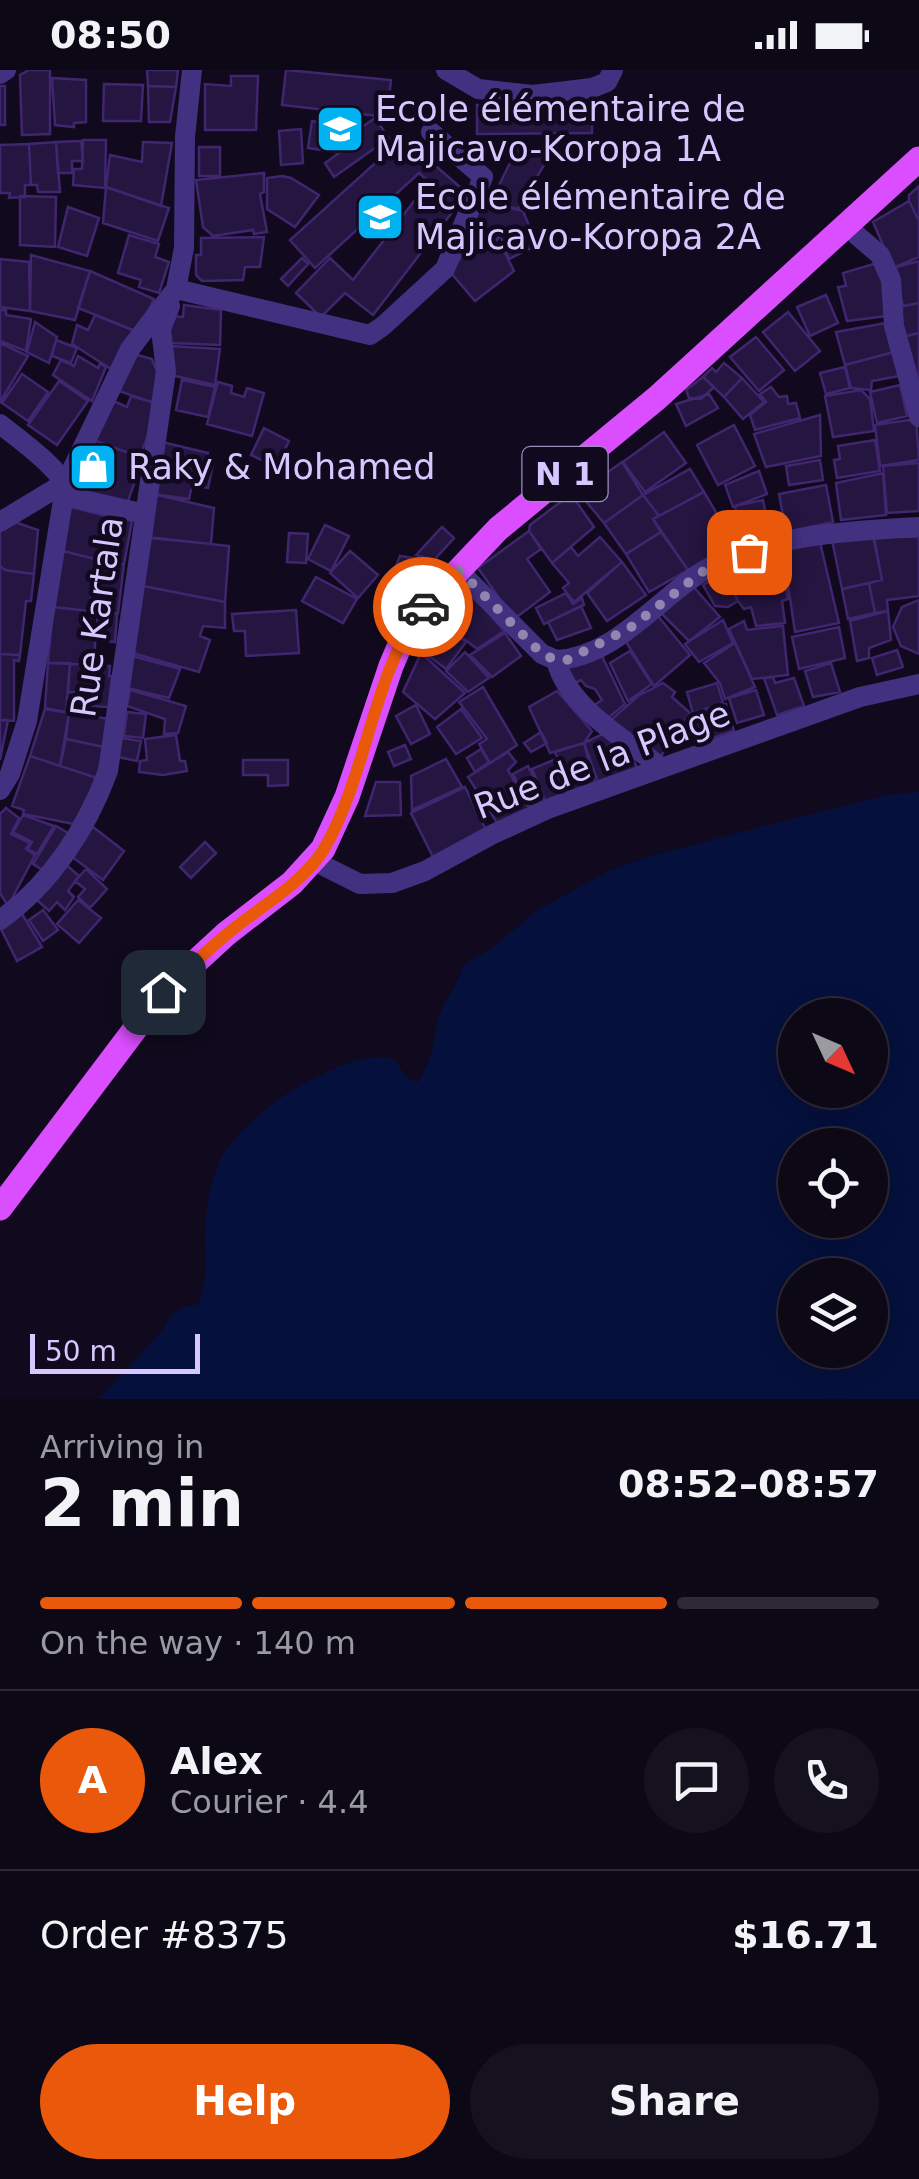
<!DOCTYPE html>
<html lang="en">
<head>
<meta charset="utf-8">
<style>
	body { margin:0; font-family:"DejaVu Sans",sans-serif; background:#16111f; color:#f1f3f6; height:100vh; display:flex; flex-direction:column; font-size:38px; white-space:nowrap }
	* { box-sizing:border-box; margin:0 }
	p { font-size:32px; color:#9a9aa1 }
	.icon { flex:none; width:55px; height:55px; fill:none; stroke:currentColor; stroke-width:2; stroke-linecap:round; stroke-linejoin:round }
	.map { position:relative; height:1329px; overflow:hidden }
	.details { display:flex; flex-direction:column; background:#0d0816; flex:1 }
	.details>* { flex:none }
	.needle { width:65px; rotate:134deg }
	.fabs { position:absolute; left:778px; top:928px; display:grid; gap:20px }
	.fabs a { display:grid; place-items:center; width:110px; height:110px; border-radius:50%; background:#0d0816; box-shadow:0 5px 25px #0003,0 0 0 2px #2d2935; font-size:50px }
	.scale { position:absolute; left:30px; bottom:25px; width:170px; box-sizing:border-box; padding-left:10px; border:5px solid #d7c7ff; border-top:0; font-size:28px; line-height:35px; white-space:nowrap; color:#d7c7ff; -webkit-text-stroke:8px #110a1e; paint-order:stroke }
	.pin { position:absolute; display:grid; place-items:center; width:85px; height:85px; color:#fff; margin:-42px; border-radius:20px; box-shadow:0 5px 15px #0006 }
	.courier { position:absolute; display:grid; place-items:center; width:100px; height:100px; margin:-50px; border:8px solid #ea580c; border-radius:50%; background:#fff; color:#222; box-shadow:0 2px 12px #0007 }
	.summary em { font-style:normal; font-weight:700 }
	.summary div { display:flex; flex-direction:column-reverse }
	.summary { display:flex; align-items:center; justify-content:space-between; height:170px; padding:0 40px }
	h1 { font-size:65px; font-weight:700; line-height:75px }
	.bar { display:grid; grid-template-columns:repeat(4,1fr); gap:15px 10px; align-content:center; height:120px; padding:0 40px }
	.bar i { height:12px; border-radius:8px; background:#2d2935 }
	.bar .selected { background:#ea580c }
	.bar p { grid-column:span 4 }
	.line { display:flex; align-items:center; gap:25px; padding:0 40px; border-top:2px solid #2d2935 }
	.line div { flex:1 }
	.round { display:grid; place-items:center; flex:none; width:105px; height:105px; border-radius:52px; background:#16111f }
	.primary-button { display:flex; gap:20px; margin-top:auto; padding:20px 40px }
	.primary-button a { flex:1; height:115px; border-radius:60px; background:#ea580c; color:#fff; font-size:40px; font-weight:700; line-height:115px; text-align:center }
	.primary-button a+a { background:#16111f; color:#f1f3f6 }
	.status { display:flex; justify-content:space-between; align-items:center; height:70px; padding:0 50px; background:#0d0816; direction:ltr }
	.status svg { height:28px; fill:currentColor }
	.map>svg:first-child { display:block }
	.water { fill:#05103d; fill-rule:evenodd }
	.building { fill:#251541; stroke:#40256f; stroke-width:2.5 }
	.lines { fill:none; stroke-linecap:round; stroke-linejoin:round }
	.minor { stroke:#423181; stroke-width:20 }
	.primary { stroke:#db4eff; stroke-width:25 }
	.done { stroke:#9285b0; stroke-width:10; stroke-dasharray:0 18 }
	.route { stroke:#ea580c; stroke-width:12 }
	.labels { text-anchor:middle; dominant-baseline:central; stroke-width:9; stroke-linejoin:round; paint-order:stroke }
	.shield { fill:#110a1e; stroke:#9c8ebc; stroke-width:2.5 }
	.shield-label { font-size:32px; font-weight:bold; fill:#d7c7ff }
	.poi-label { font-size:35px; fill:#d7c7ff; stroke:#110a1e; text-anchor:start }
	.street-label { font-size:35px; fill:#d7c7ff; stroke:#110a1e }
</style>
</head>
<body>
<div class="status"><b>08:50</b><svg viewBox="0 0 49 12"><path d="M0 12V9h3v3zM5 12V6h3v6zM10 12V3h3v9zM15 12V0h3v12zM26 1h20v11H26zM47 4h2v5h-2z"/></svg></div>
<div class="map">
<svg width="919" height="1329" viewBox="0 0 919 1329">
	<rect width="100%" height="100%" fill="#110a1e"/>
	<path class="water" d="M919 722V1329H99L162 1261 173 1243 184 1237 197 1235C209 1213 205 1191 205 1167 205 1142 209 1113 220 1091 235 1059 282 1024 312 1009 337 997 366 982 394 989L408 1009 418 1012C437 984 431 964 443 937 451 921 458 913 464 894L491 879 536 841 611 800 654 785 819 742 887 725ZM795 945H870V1020H795ZM795 1075H870V1150H795ZM795 1205H870V1280H795Z"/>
	<path class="building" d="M29 0H50V64L22 65 20 5Z
		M147 0H178L176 17 148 16Z
		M286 0 391 10 387 47 282 35Z
		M231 6H258L256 60H205V14L231 16Z
		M52 8 86 10V52L74 53V57L55 55Z
		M104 14 143 15 141 51H103Z
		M0 16H5V55H0Z
		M148 16 176 17 170 52H149Z
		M592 34V63L477 64V35Z
		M375 48 389 68 334 107 325 93 346 78 342 71Z
		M312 51 339 56 335 82 308 78Z
		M301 59 303 93 281 95 279 61Z
		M404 67 427 93 430 91 467 123 373 245 345 223 321 247 296 223 330 188 353 210 429 112 419 103 315 198 290 170Z
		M83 70H106L105 118 73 115 74 99H82Z
		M81 71 83 91H72V103H58L56 72Z
		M56 72 60 122H38L37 115H31L29 74Z
		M143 72 172 73 161 136 106 117 110 85 142 92Z
		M520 73 547 90 518 139 502 135 504 131 500 128 505 119 499 115Z
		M29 74 31 115H25V127L9 128 10 123H0V75Z
		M199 77H220V106H199Z
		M264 103V122L260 124 267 162 254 164 253 160 213 166 203 157 196 110Z
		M282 106 291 108 319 125 295 157 267 139V108Z
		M919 116V151L909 131V125Z
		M106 117 169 138 158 171 103 153Z
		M20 126 56 127 55 177 20 175Z
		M485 131 501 140 503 136 523 141 537 175 509 189 500 165 497 170 471 156Z
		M909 131 919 151V187L893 198 873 152Z
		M68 137 99 148 87 186 58 177Z
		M476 162 502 177 514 201 475 231 451 203Z
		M129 165 159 174 155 187 169 192 159 223 139 217 141 210 118 203Z
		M264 167 260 197H245L243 210 202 211 196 205V185H201V168Z
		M31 185 90 201 75 250 30 241Z
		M302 188 308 194 288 216 281 209Z
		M0 189 29 192 30 241 0 237Z
		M919 191V233L903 236 893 198Z
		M880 192 887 246 847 251 838 217 846 216 843 203Z
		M90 201 154 229 138 262 78 238Z
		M826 225 838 253 810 266 797 237Z
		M919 233V263L905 266 899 237Z
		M184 235 221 240 220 275 170 273 167 246 183 247Z
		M0 240H6V245L31 249 26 281 0 271Z
		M788 242 820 281 795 301 763 262Z
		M95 245 135 261 111 299 72 274 77 255 88 260Z
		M35 252 57 267 49 293 27 282Z
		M886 253 894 282 845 295 836 262Z
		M919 263V331L903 267Z
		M756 267 784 300 759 321 730 287Z
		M56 270 77 278 71 293 52 286Z
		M0 273 28 286 0 332Z
		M170 276 220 279 215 315 171 305Z
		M894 282 899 306 872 311 871 320 851 318 845 295Z
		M134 284 152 289 157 302 154 333 116 320Z
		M78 286 98 298 100 294 106 297 92 331 53 305 61 290 74 296Z
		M724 293 742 308 724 327 703 307 712 298 716 302Z
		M845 297 850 318 826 324 820 303Z
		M22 304 48 322 28 351 2 333Z
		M703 307 714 317 701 329 689 328 686 320Z
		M742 308 764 332 743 349 724 327Z
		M182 310 215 317 208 347 176 340Z
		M59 311 88 331 57 375 28 355Z
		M218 312 232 316 231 323 244 327 247 318 264 323 252 366 207 354Z
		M900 315 907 346 877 353 870 322Z
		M771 317 779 327 787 326 788 334 796 333 800 348 755 360 750 345 766 332 760 324Z
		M861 320 870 329 874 361 833 367 825 326Z
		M709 324 718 338 686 356 676 334Z
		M131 326 159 334 140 387 95 371 109 329 127 337Z
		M820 345 821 386 766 397 754 364Z
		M916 349 919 390 880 396 875 355Z
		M734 355 755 396 718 415 697 375Z
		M264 358 289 371 276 397 251 385Z
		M664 362 686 393 645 422 623 392Z
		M90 369 143 388 127 434 79 421Z
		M875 370 880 401 837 408 834 390 840 389 838 376Z
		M162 372 208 383 206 392 213 394 208 418 192 415 189 429 153 424Z
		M820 390 823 410 789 415 786 396Z
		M622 392 643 425 604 453 579 423Z
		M919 393V441L887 443 883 396Z
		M690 399 704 422 659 446 643 425Z
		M759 401 767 424 733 437 725 415Z
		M883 403 886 445 841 450 836 413Z
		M826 415 833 452 786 462 779 424Z
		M704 422 735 474 688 500 653 449Z
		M153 424 214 438 211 474 151 468Z
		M571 424 594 457 552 493 529 461 530 455Z
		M643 425 659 446 653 449 661 462 626 484 604 453Z
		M763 430 768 456 740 462 735 436Z
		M67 436 106 446 99 490 59 480Z
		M106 446 132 451 124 494 99 490Z
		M12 451 38 460 34 504 5 500 0 496V454Z
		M325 455 349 466 331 501 308 489Z
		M442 457 454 468 434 490 416 485Z
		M529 461 541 479 527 489 550 522 514 549 478 498Z
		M661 462 688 500 649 522 626 484Z
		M873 462 882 510 842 519 832 470Z
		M289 463 308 464 306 493 287 492Z
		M873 466 919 467V526L887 530 888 541 875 543 869 513 882 510Z
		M147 467 229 476 225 532 143 516Z
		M600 467 622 492 574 532 563 518 569 513 552 493 571 477 578 486Z
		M820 472 839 553 795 562 783 481Z
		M59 480 99 490 88 541 53 537Z
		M350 481 378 505 358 528 330 503Z
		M779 485 788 529 782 531 785 553 756 556 751 537 744 539 738 531 725 502 746 497 745 492Z
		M400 486 435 491 410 522 391 509Z
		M99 490 124 494 118 543 89 541Z
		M622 492 646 525 607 551 587 523Z
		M0 496 5 500 34 504 31 531H26L20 585 0 584Z
		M725 502 738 531 728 537 715 536 703 515Z
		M316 507 357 529 343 553 302 531Z
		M869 513 875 543 848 549 842 519Z
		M691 514 720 547 689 571 661 543Z
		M143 516 225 532V558L203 556 200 566 210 570 199 602 129 582Z
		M566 523 573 534 582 528 584 535 544 554 536 538Z
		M474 526 504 561 477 579 440 550 455 531 460 533Z
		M919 530V584L901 576 893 557 902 537Z
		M581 536 591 558 557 570 548 552Z
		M53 537 91 541 90 554 96 556 94 595 48 593Z
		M296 540 299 583 246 586 245 561H234L232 544Z
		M888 541 891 570 869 578V588L857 591 850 551Z
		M98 542 117 544 115 572 96 570Z
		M657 545 690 585 654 616 626 572Z
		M723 550 733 573 699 592 685 574Z
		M744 551 747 560 783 556 788 605 752 609 729 559Z
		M441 553 466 572 446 599 421 580Z
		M839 557 845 588 799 599 792 567Z
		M505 563 521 586 492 607 470 585Z
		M735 573 755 617 725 629 720 613 704 593Z
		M897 580 903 597 877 605 872 588Z
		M630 581 652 614 628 631 610 593Z
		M465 582 489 608 468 622 446 601Z
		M421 583 465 623 435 649 403 622Z
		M0 584 20 585 19 591 14 590V651L0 650Z
		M601 584 625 634 606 650 593 636 602 630 595 619 586 616 581 610 568 616 559 598Z
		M129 585 180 599 169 628 123 617Z
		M48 593H70L66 642 45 638Z
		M831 593 840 622 813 627 805 601Z
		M70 594 110 596 109 606H112L109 637 90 636V623L68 622Z
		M773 607 775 613 794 608 804 636 777 645 764 608Z
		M663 613 675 622 672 627 690 643 659 689 610 651 638 626Z
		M717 613 723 633 693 643 687 622Z
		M483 617 517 675 490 693 479 674 487 669 459 632Z
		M130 620 186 636 178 663 164 664 165 649 127 636Z
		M756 620 764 645 737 653 729 628Z
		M557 621 592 661 584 673 550 683 529 637Z
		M726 634 734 661 709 669 705 659 697 662 692 645Z
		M416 635 430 664 411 674 396 646Z
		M45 639 69 643 60 696 30 686Z
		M461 639 482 668 456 684 437 657Z
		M127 642 146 644 143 668 124 666Z
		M69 643 110 649 104 677 66 669Z
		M0 650H8L0 690Z
		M541 662 547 673 531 682 524 673Z
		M605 663 629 682 638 699 598 712 584 673Z
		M176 665 180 691H185L187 701 163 705 139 702 140 691 147 690 145 669Z
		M121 668 141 671 137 691 118 687Z
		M66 669 104 677 97 708 60 696Z
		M584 673 595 713 571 722 555 682Z
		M405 675 411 689 394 696 388 682Z
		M481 679 489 692 475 702 467 688Z
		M508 682 516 692 508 700 530 740 499 756 468 707Z
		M30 686 97 708 74 754 23 744 24 740 12 736Z
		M446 689 462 717 412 740 411 706Z
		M556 689 570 722 546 733 532 699Z
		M243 690H288V715L268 716V705H243Z
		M528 696 545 731 530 737 513 704Z
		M376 712H400L401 745 365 746Z
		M465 717 487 762 434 789 411 743Z
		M6 738 19 748 11 764 30 773 26 779 35 785 8 836 0 823V744Z
		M23 745 54 756 37 784 28 779 32 772 13 762Z
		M56 756 70 764 46 802 33 794Z
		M93 757 124 781 103 810 71 786Z
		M205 772 216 783 191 808 180 797Z
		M64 793 79 806 68 821 74 827 65 840 57 832 49 841 37 830Z
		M86 799 107 819 90 838 78 827 85 819 75 811Z
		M78 830 101 848 79 873 57 854Z
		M43 840 58 860 43 871 29 850Z
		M22 844 42 877 17 891 0 857Z"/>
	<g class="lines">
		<path class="minor" d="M446 0 478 19 533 25 592 18 607 12 613 0
			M0 4 6 0
			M845 155 880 185 891 210 894 256 919 347
			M176 219 370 265 383 256 445 199 483 107 431 62
			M0 354C28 376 57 396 75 428L145 444
			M0 452 66 412
			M457 499 542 584 556 590
			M556 590C619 587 661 522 714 495 776 464 851 461 919 457
			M556 590C568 638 625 669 662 698
			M0 720 10 704 27 651 66 412 130 279 176 219 184 178 185 67 192 0
			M314 791 360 814 392 813 425 801 493 764 550 738 860 627 919 614
			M0 850C51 814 87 758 108 701L166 301 161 259 170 236"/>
		<path class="primary" d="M0 1138 163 922 226 864 292 813 323 779 347 727 391 596 403 568 421 540 498 459 657 328 919 89"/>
	</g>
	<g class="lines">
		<path class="done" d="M423 537 458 499 542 584 556 590H567L630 558 702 502 749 482"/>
		<path class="route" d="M163 922C184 903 204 883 226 865 257 838 302 815 324 779 368 703 371 608 423 537"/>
	</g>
	<defs>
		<g id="school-square" transform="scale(2.5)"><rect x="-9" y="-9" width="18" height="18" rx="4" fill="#00b2f2" stroke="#110a1e"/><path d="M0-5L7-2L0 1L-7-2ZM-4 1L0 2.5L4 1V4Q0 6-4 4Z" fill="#fff"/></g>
		<g id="shop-square" transform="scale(2.5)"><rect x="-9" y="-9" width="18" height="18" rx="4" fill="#00b2f2" stroke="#110a1e"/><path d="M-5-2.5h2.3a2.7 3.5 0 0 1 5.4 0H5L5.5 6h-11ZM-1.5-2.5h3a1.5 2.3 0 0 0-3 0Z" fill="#fff"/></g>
	</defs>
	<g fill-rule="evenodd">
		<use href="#school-square" x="340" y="59"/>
		<use href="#school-square" x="380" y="147"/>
		<use href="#shop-square" x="93" y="397"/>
	</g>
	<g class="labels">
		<rect class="shield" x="522.5" y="377" width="85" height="54" rx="8"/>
		<g class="shield-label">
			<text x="565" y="404">N 1</text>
		</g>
		<g class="poi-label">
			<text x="375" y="39">Ecole élémentaire de<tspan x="375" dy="40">Majicavo-Koropa 1A</tspan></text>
			<text x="415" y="127">Ecole élémentaire de<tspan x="415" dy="40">Majicavo-Koropa 2A</tspan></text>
			<text x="128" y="397">Raky &amp; Mohamed</text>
		</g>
		<g class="street-label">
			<text transform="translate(97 547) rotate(-82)">Rue Kartala</text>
			<text transform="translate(602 690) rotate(-21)">Rue de la Plage</text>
		</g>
	</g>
</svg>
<div class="fabs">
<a><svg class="needle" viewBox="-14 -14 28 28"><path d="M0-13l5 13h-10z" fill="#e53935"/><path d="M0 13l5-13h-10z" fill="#9a9aa1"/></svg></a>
<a><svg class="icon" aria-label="locate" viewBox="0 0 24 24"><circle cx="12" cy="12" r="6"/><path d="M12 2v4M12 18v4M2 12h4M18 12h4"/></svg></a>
<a><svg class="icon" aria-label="layers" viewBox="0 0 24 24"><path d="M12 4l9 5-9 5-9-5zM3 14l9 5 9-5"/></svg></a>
</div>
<div class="scale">50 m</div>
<div class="pin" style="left:749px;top:482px;background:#ea580c"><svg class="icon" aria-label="bag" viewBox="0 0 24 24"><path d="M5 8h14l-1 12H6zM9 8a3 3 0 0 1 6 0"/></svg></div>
<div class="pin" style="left:163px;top:922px;background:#1f2937"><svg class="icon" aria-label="home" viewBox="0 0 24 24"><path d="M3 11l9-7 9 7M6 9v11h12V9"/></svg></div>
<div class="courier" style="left:423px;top:537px"><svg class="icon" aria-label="car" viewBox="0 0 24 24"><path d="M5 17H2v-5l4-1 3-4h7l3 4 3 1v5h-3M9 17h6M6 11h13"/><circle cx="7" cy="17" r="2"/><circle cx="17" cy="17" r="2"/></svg></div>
</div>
<section class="details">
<div class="summary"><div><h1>2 min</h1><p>Arriving in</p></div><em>08:52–08:57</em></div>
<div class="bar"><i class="selected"></i><i class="selected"></i><i class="selected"></i><i></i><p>On the way · 140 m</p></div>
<div class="line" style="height:180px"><b class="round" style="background:#ea580c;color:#fff">A</b><div><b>Alex</b><p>Courier · 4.4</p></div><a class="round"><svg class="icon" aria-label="chat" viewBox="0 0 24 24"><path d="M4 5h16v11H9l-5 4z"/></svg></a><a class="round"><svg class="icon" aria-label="phone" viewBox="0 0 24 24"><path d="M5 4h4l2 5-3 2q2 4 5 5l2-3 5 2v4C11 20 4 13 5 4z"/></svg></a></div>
<div class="line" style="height:130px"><div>Order #8375</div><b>$16.71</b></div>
<div class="primary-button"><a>Help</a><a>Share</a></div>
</section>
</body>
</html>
